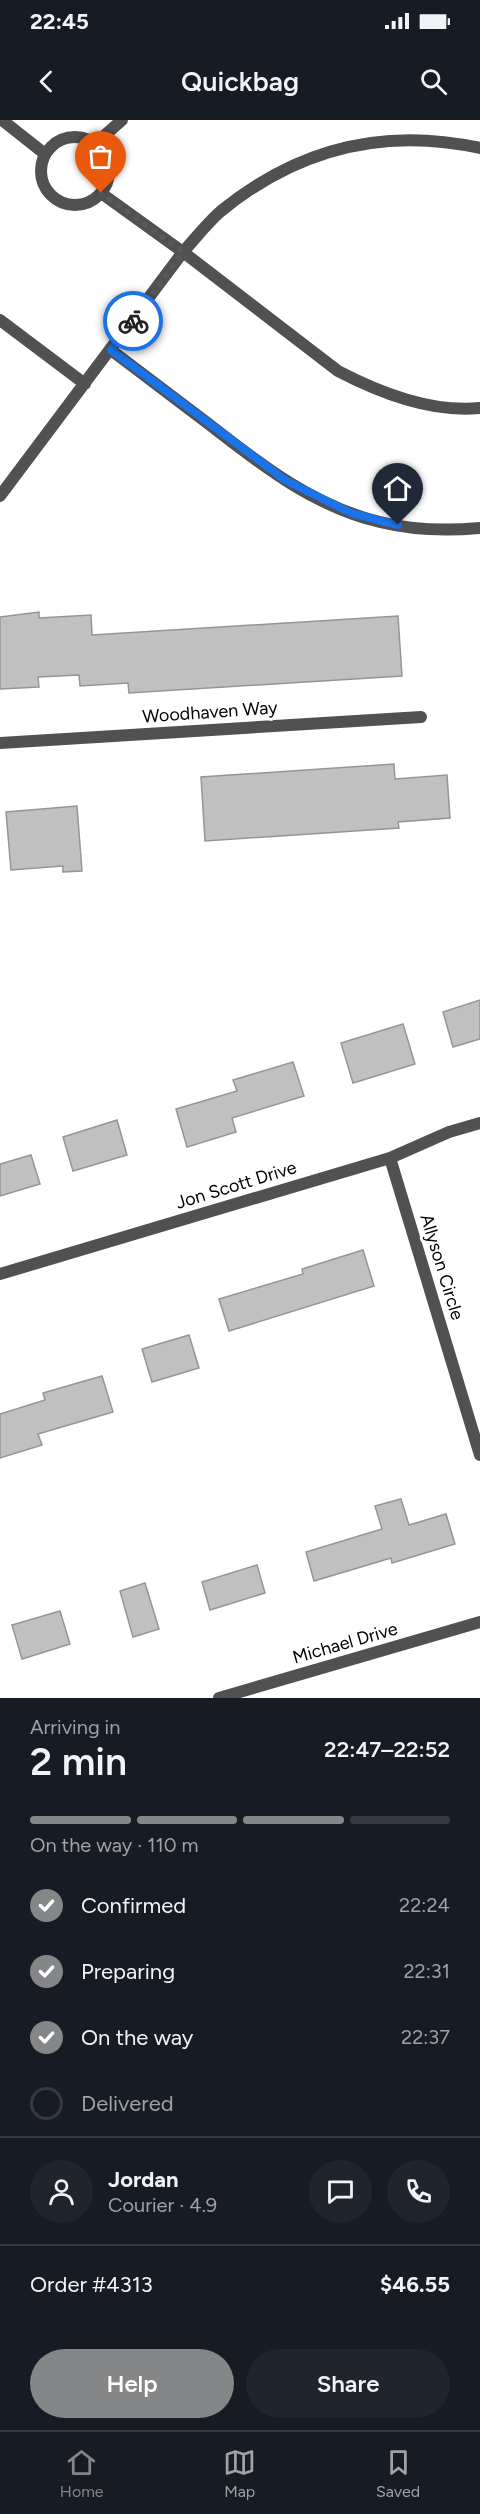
<!DOCTYPE html>
<html lang="en">
<head>
<meta charset="utf-8">
<style>
	body { margin:0; font-family:Figtree,sans-serif; background:#20242c; color:#f1f3f6; height:100vh; display:flex; flex-direction:column; font-size:22px; white-space:nowrap }
	* { box-sizing:border-box; margin:0 }
	p { font-size:20px; color:#9ea1a6 }
	.icon { flex:none; width:33px; height:33px; fill:none; stroke:currentColor; stroke-width:2; stroke-linecap:round; stroke-linejoin:round }
	.map { position:relative; height:1578px; overflow:hidden }
	.side { display:flex; flex-direction:column; background:#171b24; flex:1 }
	.side>* { flex:none }
	.pin { position:absolute; display:grid; place-items:center; width:51px; height:51px; color:#fff; margin:-62px -26px; border-radius:50% 50% 50% 0; rotate:-45deg; box-shadow:0 0 6px #0007 }
	.pin .icon { rotate:45deg }
	.courier { position:absolute; display:grid; place-items:center; width:60px; height:60px; margin:-30px; border:4px solid #1a73e8; border-radius:50%; background:#fff; color:#222; box-shadow:0 2px 8px #0007 }
	.head em { font-style:normal; font-weight:600 }
	.head div { display:flex; flex-direction:column-reverse }
	.head { display:flex; align-items:center; justify-content:space-between; height:102px; padding:0 30px }
	h1 { font-size:39px; font-weight:600; line-height:45px }
	.bar { display:grid; grid-template-columns:repeat(4,1fr); gap:9px 6px; align-content:center; height:72px; padding:0 30px }
	.bar i { height:8px; border-radius:4px; background:#363941 }
	.bar .on { background:#858687 }
	.bar p { grid-column:span 4 }
	.line { display:flex; align-items:center; gap:15px; padding:0 30px; border-top:2px solid #363941 }
	.line div { flex:1 }
	.round { display:grid; place-items:center; flex:none; width:63px; height:63px; border-radius:32px; background:#20242c }
	ol { padding:0 30px; list-style:none }
	li { display:flex; align-items:center; gap:18px; height:66px }
	li p { margin-inline-start:auto }
	li .icon { padding:6px; border-radius:50%; background:#858687; color:#fff; stroke-width:4 }
	li:last-child { color:#9ea1a6 }
	li i { width:33px; height:33px; border:3px solid #363941; border-radius:50% }
	.primary-button { display:flex; gap:12px; margin-top:auto; padding:12px 30px }
	.primary-button a { flex:1; height:69px; border-radius:36px; background:#858687; color:#fff; font-size:24px; font-weight:600; line-height:69px; text-align:center }
	.primary-button a+a { background:#20242c; color:#f1f3f6 }
	.status { display:flex; justify-content:space-between; align-items:center; height:42px; padding:0 30px; background:#171b24; direction:ltr }
	.status svg { height:16px; fill:currentColor }
	header { display:flex; justify-content:space-between; align-items:center; height:78px; padding:0 30px; background:#171b24; font-size:27px; font-weight:600 }
	.dock { display:flex; justify-content:space-around; align-items:center; height:84px; border-top:2px solid #363941; background:#171b24; font-size:16px; color:#9ea1a6 }
	.dock a { display:grid; justify-items:center; gap:3px }
	.dock .on { color:#858687 }
	.map>svg:first-child { display:block }
	.building { fill:#c0c0c0; stroke:#959595; stroke-width:1.5 }
	.lines { fill:none; stroke-linecap:round; stroke-linejoin:round }
	.lane { stroke:#515151; stroke-width:12 }
	.street { stroke:#515151; stroke-width:12 }
	.done { stroke:#595959; stroke-width:6; stroke-dasharray:0 10.8 }
	.route { stroke:#1a73e8; stroke-width:8 }
	.labels { text-anchor:middle; dominant-baseline:central; stroke-width:6; stroke-linejoin:round; paint-order:stroke }
	.street-label { font-size:18px; fill:#000; stroke:#fff }
</style>
</head>
<body>
<div class="status"><b>22:45</b><svg viewBox="0 0 49 12"><path d="M0 12V9h3v3zM5 12V6h3v6zM10 12V3h3v9zM15 12V0h3v12zM26 1h20v11H26zM47 4h2v5h-2z"/></svg></div>
<header><svg class="icon" aria-label="back" viewBox="0 0 24 24"><path d="M15 5l-7 7 7 7"/></svg>Quickbag<svg class="icon" aria-label="search" viewBox="0 0 24 24"><circle cx="10" cy="10" r="6"/><path d="M15 15l6 6"/></svg></header>
<div class="map">
<svg width="480" height="1578" viewBox="0 0 480 1578">
	<rect width="100%" height="100%" fill="#fff"/>
	<path class="building" d="M39 492V498L91 495 92 515 398 496 402 556 129 573 128 563 80 566 79 555 38 557 39 567 0 569V497Z
		M394 644 395 659 447 655 450 698 398 702 399 708 205 721 201 657Z
		M77 686 82 751 63 752V746L11 750 6 692Z
		M480 880V919L453 927 443 892Z
		M403 904 415 944 353 963 341 923Z
		M293 942 304 976 232 998 236 1012 187 1027 176 989 237 971 233 960Z
		M117 1000 127 1035 73 1051 63 1017Z
		M31 1035 40 1064 0 1076V1044Z
		M363 1130 374 1166 229 1211 219 1179 303 1154 302 1149Z
		M189 1215 199 1248 152 1262 142 1229Z
		M102 1256 113 1292 38 1314 42 1325 0 1338V1294L45 1280 43 1273Z
		M401 1379 409 1405 446 1394 455 1424 392 1443 391 1438 314 1461 306 1432 382 1409 375 1386Z
		M257 1445 265 1473 210 1490 202 1462Z
		M145 1463 159 1509 133 1517 120 1471Z
		M60 1491 70 1524 22 1539 12 1505Z"/>
	<g class="lines">
		<path class="lane" d="M0 200 85 264
			M111 230C144 255 177 280 210 305 261 345 315 387 380 402 412 410 447 411 480 408
			M0 376 183 132"/>
		<path class="street" d="M2 0 45 34
			M41 51a34 34 0 1 1 68 0a34 34 0 1 1-68 0Z
			M95 24 122 0
			M101 73 183 132 338 251C380 273 431 293 480 288
			M183 132C195 119 207 103 221 91 297 29 384 7 480 28
			M0 623 421 597
			M390 1038 480 1335
			M0 1154 390 1038 449 1012 480 1003
			M219 1578 480 1502"/>
	</g>
	<g class="lines">
		<path class="done" d="M101 73 183 132 133 201"/>
		<path class="route" d="M133 201 111 230 285 360 351 393 398 405"/>
	</g>
	<g class="labels">
		<g class="street-label">
			<text transform="translate(210 592) rotate(-4)">Woodhaven Way</text>
			<text transform="translate(236 1065) rotate(-17)">Jon Scott Drive</text>
			<text transform="translate(442 1147) rotate(73)">Allyson Circle</text>
			<text transform="translate(345 1523) rotate(-16)">Michael Drive</text>
		</g>
	</g>
</svg>
<div class="pin" style="left:101px;top:73px;background:#ea580c"><svg class="icon" aria-label="bag" viewBox="0 0 24 24"><path d="M5 8h14l-1 12H6zM9 8a3 3 0 0 1 6 0"/></svg></div>
<div class="pin" style="left:398px;top:405px;background:#1f2937"><svg class="icon" aria-label="home" viewBox="0 0 24 24"><path d="M3 11l9-7 9 7M6 9v11h12V9"/></svg></div>
<div class="courier" style="left:133px;top:201px"><svg class="icon" aria-label="bike" viewBox="0 0 24 24"><circle cx="6" cy="16" r="4"/><circle cx="18" cy="16" r="4"/><path d="M6 16l4-8h5l3 8M10 8l3 8H6M13 5h3"/></svg></div>
</div>
<section class="side">
<div class="head"><div><h1>2 min</h1><p>Arriving in</p></div><em>22:47–22:52</em></div>
<div class="bar"><i class="on"></i><i class="on"></i><i class="on"></i><i></i><p>On the way · 110 m</p></div>
<ol>
<li><svg class="icon" aria-label="check" viewBox="0 0 24 24"><path d="M5 12l5 5 9-10"/></svg>Confirmed<p>22:24</p></li>
<li><svg class="icon" aria-label="check" viewBox="0 0 24 24"><path d="M5 12l5 5 9-10"/></svg>Preparing<p>22:31</p></li>
<li><svg class="icon" aria-label="check" viewBox="0 0 24 24"><path d="M5 12l5 5 9-10"/></svg>On the way<p>22:37</p></li>
<li><i></i>Delivered</li>
</ol>
<div class="line" style="height:108px"><a class="round"><svg class="icon" aria-label="person" viewBox="0 0 24 24"><circle cx="12" cy="8" r="4"/><path d="M4 21q1-7 8-7t8 7"/></svg></a><div><b>Jordan</b><p>Courier · 4.9</p></div><a class="round"><svg class="icon" aria-label="chat" viewBox="0 0 24 24"><path d="M4 5h16v11H9l-5 4z"/></svg></a><a class="round"><svg class="icon" aria-label="phone" viewBox="0 0 24 24"><path d="M5 4h4l2 5-3 2q2 4 5 5l2-3 5 2v4C11 20 4 13 5 4z"/></svg></a></div>
<div class="line" style="height:78px"><div>Order #4313</div><b>$46.55</b></div>
<div class="primary-button"><a>Help</a><a>Share</a></div>
</section>
<nav class="dock">
<a class="on"><svg class="icon" aria-label="home" viewBox="0 0 24 24"><path d="M3 11l9-7 9 7M6 9v11h12V9"/></svg>Home</a>
<a><svg class="icon" aria-label="map" viewBox="0 0 24 24"><path d="M3 6l6-2 6 2 6-2v14l-6 2-6-2-6 2zM9 4v14M15 6v14"/></svg>Map</a>
<a><svg class="icon" aria-label="saved" viewBox="0 0 24 24"><path d="M7 4h10v16l-5-4-5 4z"/></svg>Saved</a>
</nav>
</body>
</html>
